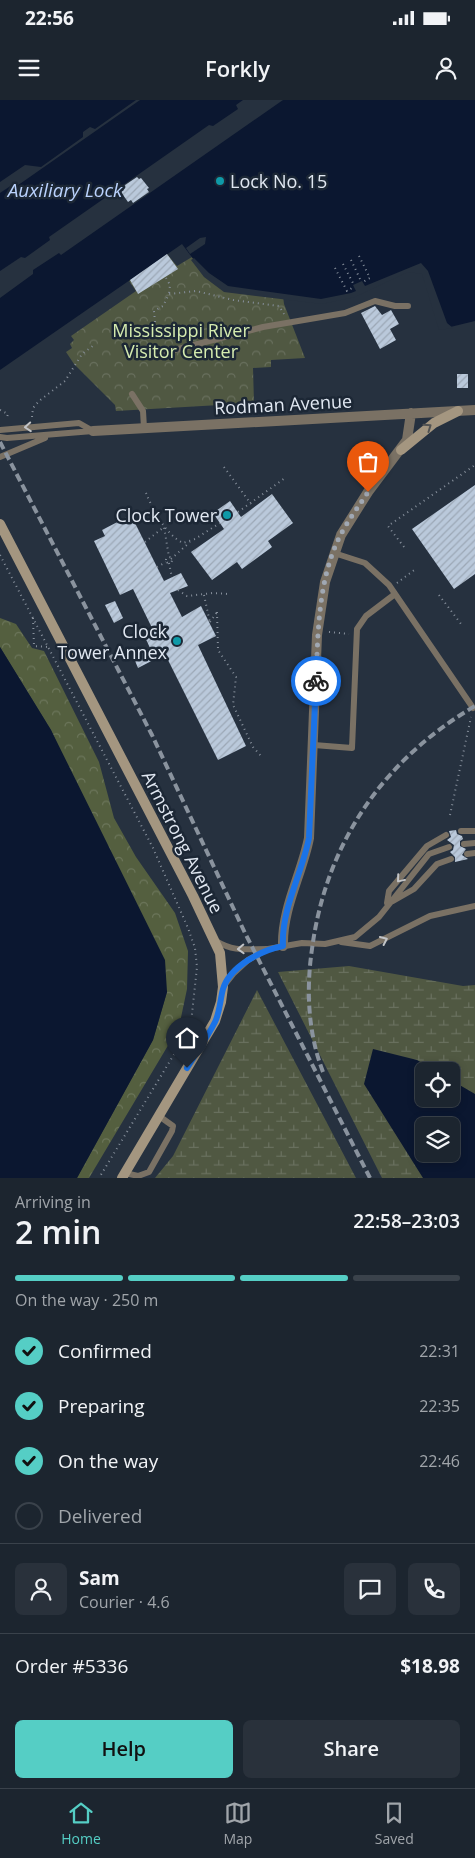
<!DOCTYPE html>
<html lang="en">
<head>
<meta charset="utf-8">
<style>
	body { margin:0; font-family:"Open Sans",sans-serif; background:#29313b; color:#f1f3f6; height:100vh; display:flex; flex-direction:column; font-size:19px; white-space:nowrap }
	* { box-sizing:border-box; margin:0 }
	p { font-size:16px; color:#a0a5aa }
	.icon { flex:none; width:28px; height:28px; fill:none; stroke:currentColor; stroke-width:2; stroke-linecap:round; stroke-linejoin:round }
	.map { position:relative; height:1078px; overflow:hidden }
	.drawer { display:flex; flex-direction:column; background:#1c252f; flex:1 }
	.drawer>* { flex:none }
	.buttons { position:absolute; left:415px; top:962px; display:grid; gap:10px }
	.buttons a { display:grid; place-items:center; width:45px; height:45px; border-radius:8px; background:#1c252f; box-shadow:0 2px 8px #0003,0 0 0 1px #3a424b; font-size:25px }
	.pin { position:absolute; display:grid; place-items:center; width:42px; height:42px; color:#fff; margin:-51px -21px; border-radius:50% 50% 50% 0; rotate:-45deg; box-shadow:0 0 5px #0007 }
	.pin .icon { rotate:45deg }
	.courier { position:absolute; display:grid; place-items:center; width:50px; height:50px; margin:-25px; border:4px solid #1a73e8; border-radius:50%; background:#fff; color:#222; box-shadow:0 1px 6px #0007 }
	.head em { font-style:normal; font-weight:600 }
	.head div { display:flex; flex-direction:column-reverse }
	.head { display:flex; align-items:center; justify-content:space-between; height:85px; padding:0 15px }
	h1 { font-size:32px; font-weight:600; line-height:38px }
	.bar { display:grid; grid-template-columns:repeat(4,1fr); gap:8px 5px; align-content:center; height:60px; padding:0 15px }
	.bar i { height:6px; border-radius:4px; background:#3a424b }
	.bar .selected { background:#55cec5 }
	.bar p { grid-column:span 4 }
	.line { display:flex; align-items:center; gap:12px; padding:0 15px; border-top:1px solid #3a424b }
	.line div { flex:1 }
	.round { display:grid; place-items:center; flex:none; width:52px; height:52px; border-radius:8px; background:#29313b }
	ol { padding:0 15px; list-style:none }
	li { display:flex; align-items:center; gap:15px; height:55px }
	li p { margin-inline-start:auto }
	li .icon { padding:5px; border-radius:50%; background:#55cec5; color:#111; stroke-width:4 }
	li:last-child { color:#a0a5aa }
	li i { width:28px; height:28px; border:2px solid #3a424b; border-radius:50% }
	.action { display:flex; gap:10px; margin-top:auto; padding:10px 15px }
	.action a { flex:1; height:58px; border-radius:8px; background:#55cec5; color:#111; font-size:20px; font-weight:600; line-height:58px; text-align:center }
	.action a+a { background:#29313b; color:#f1f3f6 }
	.status { display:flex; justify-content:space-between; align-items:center; height:35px; padding:0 25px; background:#1c252f; direction:ltr }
	.status svg { height:14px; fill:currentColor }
	header { display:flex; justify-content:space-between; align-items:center; height:65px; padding:0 15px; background:#1c252f; font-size:22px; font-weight:600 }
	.menu { display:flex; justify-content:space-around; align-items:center; height:70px; border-top:1px solid #3a424b; background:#1c252f; font-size:14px; color:#a0a5aa }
	.menu a { display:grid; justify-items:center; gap:2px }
	.menu .selected { color:#55cec5 }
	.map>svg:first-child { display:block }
	.forest { fill:url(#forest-crowns) }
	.wetland { fill:url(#wetland-marsh); fill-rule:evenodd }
	.park { fill:url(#park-crowns) }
	.water { fill:#0b1730; fill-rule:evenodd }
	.pier { fill:#26313f }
	.building { fill:url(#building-hatch) }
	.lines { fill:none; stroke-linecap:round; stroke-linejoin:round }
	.path { stroke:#87909c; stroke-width:2; stroke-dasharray:1 4; stroke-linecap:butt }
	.lane { stroke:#7a7164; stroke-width:6 }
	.street { stroke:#7a7164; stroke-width:10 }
	.secondary { stroke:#a49680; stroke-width:10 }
	.rail { stroke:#8a939e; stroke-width:4; stroke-dasharray:8 4; stroke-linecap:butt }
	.oneway { stroke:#c2c4c7 }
	.oneway2 { stroke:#525353 }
	.done { stroke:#a0a8b3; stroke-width:5; stroke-dasharray:0 9 }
	.route { stroke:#1a73e8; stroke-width:6 }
	.culture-dot { fill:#0f9aa8; stroke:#1c2735; stroke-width:2 }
	.labels { text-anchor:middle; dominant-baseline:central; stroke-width:5; stroke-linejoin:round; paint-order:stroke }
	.poi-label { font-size:18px; fill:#e1e8f2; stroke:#1c2735; text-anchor:end }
	.park-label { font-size:18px; fill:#d5ebaf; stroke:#1c2735 }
	.street-label { font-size:18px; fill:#e1e8f2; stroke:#1c2735 }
	.water-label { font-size:19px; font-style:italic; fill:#bad2fd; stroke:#1c2735 }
</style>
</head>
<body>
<div class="status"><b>22:56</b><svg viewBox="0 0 49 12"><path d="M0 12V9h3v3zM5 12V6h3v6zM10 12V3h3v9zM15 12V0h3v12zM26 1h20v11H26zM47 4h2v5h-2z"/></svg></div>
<header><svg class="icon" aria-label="menu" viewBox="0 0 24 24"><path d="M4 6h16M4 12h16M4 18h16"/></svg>Forkly<svg class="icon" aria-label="person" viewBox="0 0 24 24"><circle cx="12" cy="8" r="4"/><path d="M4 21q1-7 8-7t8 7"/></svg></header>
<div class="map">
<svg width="475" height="1078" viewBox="0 0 475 1078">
	<defs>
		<pattern id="forest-crowns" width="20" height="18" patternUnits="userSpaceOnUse" patternTransform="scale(1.25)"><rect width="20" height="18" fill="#545f3f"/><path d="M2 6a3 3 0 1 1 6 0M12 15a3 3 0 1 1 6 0" fill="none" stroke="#6c765b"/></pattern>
		<pattern id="wetland-marsh" width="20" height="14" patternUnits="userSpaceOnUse" patternTransform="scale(1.25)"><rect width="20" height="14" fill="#505842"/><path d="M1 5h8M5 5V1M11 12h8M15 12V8" fill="none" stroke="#69705e"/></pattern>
		<pattern id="park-crowns" width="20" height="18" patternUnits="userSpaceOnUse" patternTransform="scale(1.25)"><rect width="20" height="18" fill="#505842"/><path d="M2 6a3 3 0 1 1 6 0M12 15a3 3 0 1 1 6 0" fill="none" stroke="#69705e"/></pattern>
		<pattern id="building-hatch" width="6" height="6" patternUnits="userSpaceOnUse" patternTransform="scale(1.25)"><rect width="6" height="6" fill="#bac9db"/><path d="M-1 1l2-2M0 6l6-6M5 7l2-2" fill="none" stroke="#9ca8b6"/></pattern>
	</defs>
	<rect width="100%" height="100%" fill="#26313f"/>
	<path class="forest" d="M0 518 16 524 32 548 44 551 99 662 114 718 136 757 175 813 188 851 187 889 179 927 89 1078H77L153 940 167 892 51 630 0 547Z"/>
	<path class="wetland" d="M349 866 463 886 475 885V1078H382L278 872ZM424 971H451V999H424ZM424 1026H451V1054H424Z
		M257 890 356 1078H155L173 1056Z"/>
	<path class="park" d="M167 154 177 166 192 157 206 176 283 196 284 204 305 258 271 260V267L253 268 254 303 116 311 115 305 74 264 66 252 72 248 70 244 74 240 71 236 136 191 129 181Z"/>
	<path class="water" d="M0 0H475V221L442 229 423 172 408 169 354 194 322 201 225 189 206 176 182 144 0 270Z
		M0 547 51 630 165 860 167 892 153 940 77 1078H0Z
		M373 949 417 960 436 971H424V999H451V980L475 994V1078H423L364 984ZM424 1026H451V1054H424Z"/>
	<path class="pier" d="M136 0H140L14 88 12 85 0 93V82L25 65 41 67 83 37V32L90 27 95 29Z
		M243 0H283L61 155 59 153 33 170V174L0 198V171L21 157 25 158 50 140 49 137 209 25 213 26 238 9 236 5Z
		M206 137 205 144 190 154 186 148 200 138Z
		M194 158 209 173 228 186 321 199 351 193 356 191 353 185 362 181 365 186 421 163 428 171 447 223 453 228 439 230 422 174 408 172 355 197 322 204 224 192 204 177 191 160Z"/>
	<path class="building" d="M137 77 139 79 141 78 149 88 147 89 149 92 133 103 131 100 128 102 121 92 124 90 122 87Z
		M167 154 178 169 138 194 130 180Z
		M375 206 382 215 391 210 399 224 390 229 396 240 380 249 361 213Z
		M457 274H468V288H457Z
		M475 385V474L454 489 412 429Z
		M272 394 293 423 268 441 272 447 242 469 237 462 212 480 191 452 224 429 213 413 230 401 241 417Z
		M131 415 164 481 181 473 182 475 188 486 170 493 182 517 201 506 216 536 198 545 246 646 218 660 165 554 138 568 133 556 150 548 144 535 153 530 133 489 120 495 94 441 105 436 102 430Z
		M115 501 123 518 114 523 105 505Z
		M456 730 457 734 462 736 463 739 460 741V746L466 749 462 755 468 759 455 762V757L450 752 453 750 454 745 447 740 451 737 449 731Z"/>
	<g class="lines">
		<path class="path" d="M359 156 370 178 363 182
			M351 160 361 181
			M343 164 354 185
			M335 168 347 191 354 187
			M166 178 170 185 169 194
			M155 222 154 211 163 206 169 194 196 191 233 200 279 206 284 214
			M0 310 8 314 7 317
			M32 317 33 308 39 301 65 281 82 254 94 245
			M224 367 251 404
			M146 393C153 410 166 435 183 443L195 439 220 423
			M238 412 285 378
			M145 442 164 427 169 457
			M404 447 388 426 475 365
			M0 455 153 748 188 828 195 848 197 867 191 923 187 933 99 1078
			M166 460a3 3 0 1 1 6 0a3 3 0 1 1-6 0Z
			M171 459 190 442
			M169 463 172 478
			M157 467 166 462
			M397 483 417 468
			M178 490 187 496 213 493 228 494
			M204 495 210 523
			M439 495 461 524
			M217 512 218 550 236 577 233 605 253 647 261 656
			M33 518 34 546 48 547
			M210 522 217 512
			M329 532 349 534
			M450 715 471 617"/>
		<path class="lane" d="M163 253 263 227 345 213 375 201 395 206H408
			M132 294 143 311 144 328
			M0 330 79 323 93 331
			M0 337 7 338 93 331
			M0 357 45 338
			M334 453 365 463 389 485 473 608
			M314 645 352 648 357 529 366 516 395 494
			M461 731H475
			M464 744 475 743
			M467 754 475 753
			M393 801 414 789 437 764 451 759
			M387 803 389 791 427 746 446 735
			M216 841C234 852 246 849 267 849
			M341 842 370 846 430 816 475 806
			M223 887 234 873 248 860 268 849 302 843 325 844 355 837 379 817 429 754 449 747
			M125 1073 138 1076 149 1072 172 1031 173 1026 159 1016"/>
		<path class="street" d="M93 331 475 310
			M283 846C282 808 302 774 309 738L317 535 325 482 341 435 368 392 407 340 411 313"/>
		<path class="secondary" d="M401 350 434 323 458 311
			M0 424 193 796 220 853 223 887 221 902 215 921 122 1078"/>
		<path class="rail" d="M0 342 152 635 245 833 370 1078
			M323 972C308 933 306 890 312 849 326 743 383 660 475 606"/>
	</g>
	<defs><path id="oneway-chevron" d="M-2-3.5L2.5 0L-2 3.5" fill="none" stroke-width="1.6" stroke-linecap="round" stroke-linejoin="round" transform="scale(1.25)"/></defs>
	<g class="oneway">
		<use href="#oneway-chevron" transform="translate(28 327) rotate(176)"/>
		<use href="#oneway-chevron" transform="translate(400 779) rotate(130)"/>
		<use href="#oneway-chevron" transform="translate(384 840) rotate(-25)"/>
		<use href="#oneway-chevron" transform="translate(241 849) rotate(178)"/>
	</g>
	<use class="oneway2" href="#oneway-chevron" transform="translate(428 327) rotate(-35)"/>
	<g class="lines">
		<path class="done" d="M316 581C318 532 318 478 341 434 349 419 359 406 368 392"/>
		<path class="route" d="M187 968C196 953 207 938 215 922 220 912 220 900 223 889 230 866 262 850 283 846 281 809 302 774 309 738L316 581"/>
	</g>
	<g class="culture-dot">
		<circle cx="220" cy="81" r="5"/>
		<circle cx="227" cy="415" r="5"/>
		<circle cx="177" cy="541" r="5"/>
	</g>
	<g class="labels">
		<g class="poi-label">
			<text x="230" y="81" text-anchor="start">Lock No. 15</text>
			<text x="217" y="415">Clock Tower</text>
			<text x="167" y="531">Clock<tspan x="167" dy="21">Tower Annex</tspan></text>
		</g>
		<g class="park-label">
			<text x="181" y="230">Mississippi River<tspan x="181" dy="21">Visitor Center</tspan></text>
		</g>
		<g class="street-label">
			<text transform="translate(283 304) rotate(-3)">Rodman Avenue</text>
			<text transform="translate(183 742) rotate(63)">Armstrong Avenue</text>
		</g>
		<g class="water-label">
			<text x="65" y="90">Auxiliary Lock</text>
		</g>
	</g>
</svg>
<div class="buttons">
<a><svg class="icon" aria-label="locate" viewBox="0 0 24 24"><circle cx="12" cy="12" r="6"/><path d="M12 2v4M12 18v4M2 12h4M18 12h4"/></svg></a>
<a><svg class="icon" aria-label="layers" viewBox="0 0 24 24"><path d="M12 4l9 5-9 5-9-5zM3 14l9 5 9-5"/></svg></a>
</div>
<div class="pin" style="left:368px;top:392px;background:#ea580c"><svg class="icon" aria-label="bag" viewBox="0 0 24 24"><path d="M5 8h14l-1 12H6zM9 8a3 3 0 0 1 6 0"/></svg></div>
<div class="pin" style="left:187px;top:968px;background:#1f2937"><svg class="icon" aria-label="home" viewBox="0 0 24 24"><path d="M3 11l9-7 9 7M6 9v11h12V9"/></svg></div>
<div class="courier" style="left:316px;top:581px"><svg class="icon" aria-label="bike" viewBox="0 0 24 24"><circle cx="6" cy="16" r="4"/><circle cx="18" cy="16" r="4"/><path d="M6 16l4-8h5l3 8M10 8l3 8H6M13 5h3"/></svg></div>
</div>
<section class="drawer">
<div class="head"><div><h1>2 min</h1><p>Arriving in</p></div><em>22:58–23:03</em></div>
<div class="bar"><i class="selected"></i><i class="selected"></i><i class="selected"></i><i></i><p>On the way · 250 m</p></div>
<ol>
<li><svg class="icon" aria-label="check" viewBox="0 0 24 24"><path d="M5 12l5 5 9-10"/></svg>Confirmed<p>22:31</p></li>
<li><svg class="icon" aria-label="check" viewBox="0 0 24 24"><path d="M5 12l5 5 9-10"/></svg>Preparing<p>22:35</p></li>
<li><svg class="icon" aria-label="check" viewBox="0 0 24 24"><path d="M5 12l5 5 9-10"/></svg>On the way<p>22:46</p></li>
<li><i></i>Delivered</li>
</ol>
<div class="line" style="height:90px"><a class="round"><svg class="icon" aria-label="person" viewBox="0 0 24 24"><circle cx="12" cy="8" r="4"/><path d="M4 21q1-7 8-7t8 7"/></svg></a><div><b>Sam</b><p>Courier · 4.6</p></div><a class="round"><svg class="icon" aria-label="chat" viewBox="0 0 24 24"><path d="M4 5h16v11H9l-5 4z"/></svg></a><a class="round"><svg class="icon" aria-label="phone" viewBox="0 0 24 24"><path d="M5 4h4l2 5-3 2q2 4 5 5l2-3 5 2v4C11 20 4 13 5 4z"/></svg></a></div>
<div class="line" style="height:65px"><div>Order #5336</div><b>$18.98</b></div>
<div class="action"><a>Help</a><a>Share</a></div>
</section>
<nav class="menu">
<a class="selected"><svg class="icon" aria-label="home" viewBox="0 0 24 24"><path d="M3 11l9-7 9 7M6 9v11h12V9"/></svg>Home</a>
<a><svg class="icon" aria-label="map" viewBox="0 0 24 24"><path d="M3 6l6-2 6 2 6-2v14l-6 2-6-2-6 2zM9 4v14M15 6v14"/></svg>Map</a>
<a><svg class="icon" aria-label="saved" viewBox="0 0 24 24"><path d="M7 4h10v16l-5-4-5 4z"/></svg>Saved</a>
</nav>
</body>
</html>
